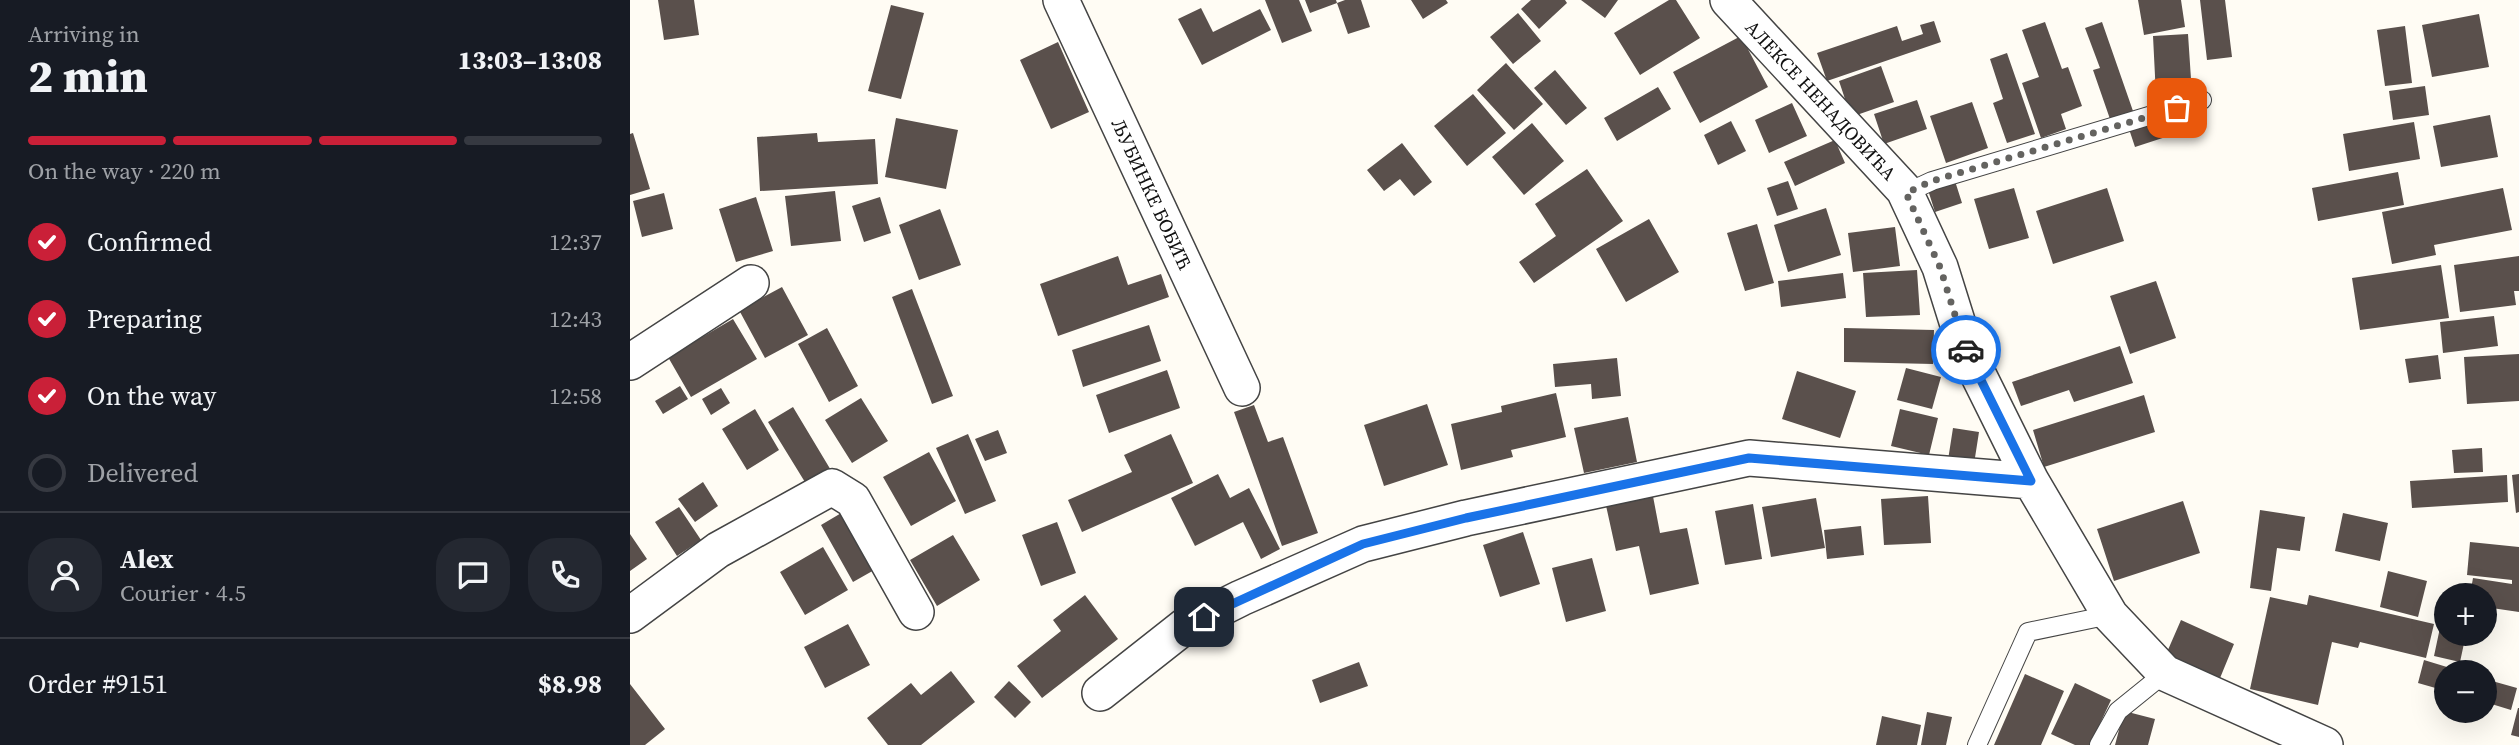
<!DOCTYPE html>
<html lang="en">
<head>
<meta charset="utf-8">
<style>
	body { margin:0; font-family:"Source Serif 4",serif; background:#242831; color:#f1f3f6; height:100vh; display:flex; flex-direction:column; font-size:26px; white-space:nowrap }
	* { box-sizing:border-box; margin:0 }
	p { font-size:23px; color:#9ea1a6 }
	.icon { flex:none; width:38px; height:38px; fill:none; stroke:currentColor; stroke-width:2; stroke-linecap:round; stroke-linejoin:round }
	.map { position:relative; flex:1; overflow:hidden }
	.side { display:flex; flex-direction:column; background:#171b24; width:630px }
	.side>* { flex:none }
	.tools { position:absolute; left:1804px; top:583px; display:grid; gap:14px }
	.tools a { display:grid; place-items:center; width:63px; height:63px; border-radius:50%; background:#171b24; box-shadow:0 7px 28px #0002; font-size:35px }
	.pin { position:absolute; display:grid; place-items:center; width:60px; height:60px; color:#fff; margin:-30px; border-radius:14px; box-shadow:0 4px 10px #0006 }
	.courier { position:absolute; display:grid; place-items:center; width:70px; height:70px; margin:-35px; border:5px solid #1a73e8; border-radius:50%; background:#fff; color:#222; box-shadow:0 2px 9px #0007 }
	.overview em { font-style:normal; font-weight:800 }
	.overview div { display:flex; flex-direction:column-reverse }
	.overview { display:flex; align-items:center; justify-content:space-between; height:119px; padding:0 28px }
	h1 { font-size:46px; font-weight:800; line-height:52px }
	.bar { display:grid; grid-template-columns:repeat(4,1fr); gap:10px 7px; align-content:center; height:84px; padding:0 28px }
	.bar i { height:9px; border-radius:5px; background:#363941 }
	.bar .current { background:#ca2038 }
	.bar p { grid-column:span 4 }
	.line { display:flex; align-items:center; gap:18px; padding:0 28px; border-top:2px solid #363941 }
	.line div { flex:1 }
	.round { display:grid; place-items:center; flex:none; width:74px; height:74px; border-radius:28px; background:#242831 }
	ol { padding:0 28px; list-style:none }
	li { display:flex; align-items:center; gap:21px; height:77px }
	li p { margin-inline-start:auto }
	li .icon { padding:7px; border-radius:50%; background:#ca2038; color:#fff; stroke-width:4 }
	li:last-child { color:#9ea1a6 }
	li i { width:38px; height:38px; border:4px solid #363941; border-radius:50% }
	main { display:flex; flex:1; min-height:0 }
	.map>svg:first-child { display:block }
	.building { fill:#5a504c }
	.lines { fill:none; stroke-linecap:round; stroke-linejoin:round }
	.service-casing { stroke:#444; stroke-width:20 }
	.minor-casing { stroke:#444; stroke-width:38 }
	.service { stroke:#fff; stroke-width:18 }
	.minor { stroke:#fff; stroke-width:35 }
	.done { stroke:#646360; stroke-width:7; stroke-dasharray:0 12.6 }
	.route { stroke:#1a73e8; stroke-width:9 }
	.labels { text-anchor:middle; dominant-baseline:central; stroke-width:7; stroke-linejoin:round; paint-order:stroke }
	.street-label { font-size:19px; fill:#111; stroke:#fff }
</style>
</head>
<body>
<main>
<section class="side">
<div class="overview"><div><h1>2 min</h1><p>Arriving in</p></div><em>13:03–13:08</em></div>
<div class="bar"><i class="current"></i><i class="current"></i><i class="current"></i><i></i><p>On the way · 220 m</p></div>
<ol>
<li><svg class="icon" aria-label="check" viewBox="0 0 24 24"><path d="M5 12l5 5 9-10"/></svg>Confirmed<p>12:37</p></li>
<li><svg class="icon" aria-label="check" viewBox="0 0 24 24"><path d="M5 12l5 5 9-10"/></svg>Preparing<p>12:43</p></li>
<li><svg class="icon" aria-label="check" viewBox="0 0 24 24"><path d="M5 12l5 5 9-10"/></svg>On the way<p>12:58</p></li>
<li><i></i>Delivered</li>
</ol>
<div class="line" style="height:126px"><a class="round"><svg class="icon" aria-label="person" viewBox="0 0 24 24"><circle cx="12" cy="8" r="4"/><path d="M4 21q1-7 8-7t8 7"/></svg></a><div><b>Alex</b><p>Courier · 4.5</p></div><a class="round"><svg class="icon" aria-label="chat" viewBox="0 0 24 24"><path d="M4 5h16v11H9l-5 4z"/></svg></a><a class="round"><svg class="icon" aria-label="phone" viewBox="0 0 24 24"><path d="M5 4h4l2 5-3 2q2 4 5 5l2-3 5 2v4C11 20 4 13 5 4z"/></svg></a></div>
<div class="line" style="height:91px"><div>Order #9151</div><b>$8.98</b></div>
</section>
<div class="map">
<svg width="1889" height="745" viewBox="0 0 1889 745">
	<rect width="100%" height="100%" fill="#fffcf4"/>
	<path class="building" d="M28 0H64L69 35 34 40Z
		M635 0H669L682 31 652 43Z
		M675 0H706L707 3 680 13Z
		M715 0H731L740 27 718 34 707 3Z
		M781 0H816L818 3 793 19Z
		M901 0H935L937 3 909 29 891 9Z
		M951 0H988L975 18Z
		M1039 0H1046L1070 38 1010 75 984 33Z
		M1508 0H1551L1555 27 1514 35Z
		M1570 0H1595L1602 57 1577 60Z
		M261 5 294 13 271 99 238 91Z
		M571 8 583 32 630 9 641 30 572 65 548 19Z
		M888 13 911 41 883 64 860 37Z
		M1849 14 1859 67 1802 77 1792 25Z
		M1304 21 1311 42 1197 81 1187 53 1267 26 1272 41 1293 34 1290 25Z
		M1415 22 1432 69 1438 67 1452 106 1431 114 1436 129 1411 138 1392 83 1409 77 1392 30Z
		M1472 22 1503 111 1480 119 1463 70 1470 68 1455 28Z
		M1775 26 1782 83 1755 86 1747 30Z
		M1558 34 1562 94 1526 96 1523 36Z
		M1111 36 1138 87 1070 123 1043 72Z
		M428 42 459 112 421 129 390 60Z
		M1377 53 1405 134 1377 143 1363 103 1373 99 1360 59Z
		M876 63 913 104 884 130 847 90Z
		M1251 66 1264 102 1221 117 1209 81Z
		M925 70 957 108 936 125 904 88Z
		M1795 86 1799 115 1763 120 1759 91Z
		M1028 87 1041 109 987 141 974 118Z
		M843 94 876 133 837 166 804 126Z
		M1287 100 1297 129 1254 144 1244 114Z
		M1342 102 1358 148 1316 163 1300 116Z
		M1162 103 1177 136 1139 153 1125 120Z
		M1545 114 1551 132 1505 147 1499 129Z
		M1860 115 1868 157 1811 167 1803 126Z
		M266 118 328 130 316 189 255 177Z
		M1101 121 1116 151 1088 165 1074 135Z
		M1784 122 1790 159 1719 171 1713 134Z
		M902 123 934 161 894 195 862 157Z
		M3 133 20 189 0 195V134Z
		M187 133 188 142 245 139 248 184 130 191 127 137Z
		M1205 140 1215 163 1165 186 1154 162Z
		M772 143 802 182 784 196 770 179 754 191 737 170Z
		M957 169 993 221 904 283 889 262 926 236 905 204Z
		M1768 172 1774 205 1688 221 1682 188Z
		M1158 181 1168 209 1147 216 1137 188Z
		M1325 181 1332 203 1305 212 1298 190Z
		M1384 188 1399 238 1359 249 1344 199Z
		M1477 188 1494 241 1423 264 1406 211Z
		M1873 188 1882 230 1804 245 1806 255 1762 264 1752 212Z
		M205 191 211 241 161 246 155 196Z
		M34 193 43 229 12 237 3 201Z
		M126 197 143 251 106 262 89 209Z
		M250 197 261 233 234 242 222 206Z
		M1196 208 1211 255 1158 272 1144 225Z
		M310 209 331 265 289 280 269 225Z
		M1019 219 1049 272 996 302 966 249Z
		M1127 224 1144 283 1115 291 1097 233Z
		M1265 227 1270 266 1223 272 1218 233Z
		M488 256 498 285 531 274 539 297 428 336 410 284Z
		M1889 256V291H1884L1886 305 1830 312 1824 265Z
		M1811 265 1819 318 1730 330 1722 278Z
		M1287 270 1290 315 1236 317 1233 273Z
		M1213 273 1216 298 1151 307 1148 281Z
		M1526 281 1546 338 1500 354 1480 296Z
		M152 287 178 335 135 358 109 310Z
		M282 289 323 396 302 404 262 297Z
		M1864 316 1868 346 1813 353 1810 322Z
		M103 319 127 359 61 397 38 357Z
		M519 325 531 361 453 387 442 350Z
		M197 328 228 386 199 402 168 344Z
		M1214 328 1304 330 1303 364 1214 362Z
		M1490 346 1503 383 1444 402 1439 390 1391 406 1382 382Z
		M1889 354V401L1837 404 1834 357Z
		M1808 355 1811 379 1779 383 1775 359Z
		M987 358 991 396 962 399 961 384 925 387 923 364Z
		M1276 368 1311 377 1302 409 1267 400Z
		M537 370 550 408 479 433 466 395Z
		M1167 371 1226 391 1210 438 1152 419Z
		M50 386 58 399 33 414 25 401Z
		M91 388 100 403 81 415 72 399Z
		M926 393 936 437 881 450 883 457 831 470 821 424 872 412 871 406Z
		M1514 395 1525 432 1414 467 1403 430Z
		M231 398 258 441 222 463 195 420Z
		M797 404 818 465 754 486 734 425Z
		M624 405 638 442 653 437 688 533 652 546 604 412Z
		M163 407 202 472 178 487 138 422Z
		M125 409 149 450 117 470 92 429Z
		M1270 409 1308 418 1299 455 1261 446Z
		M998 417 1007 462 954 473 944 428Z
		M1323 428 1349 432 1344 464 1318 460Z
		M368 430 377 453 355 461 345 439Z
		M338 434 366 501 335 514 306 448Z
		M541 434 563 483 452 532 438 500 502 472 494 455Z
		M1852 448 1853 472 1824 473 1822 450Z
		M299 452 326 501 281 526 253 477Z
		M588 474 600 498 619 488 650 549 631 559 613 522 565 546 541 498Z
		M1889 474V512L1886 513 1882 475Z
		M1877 475 1878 502 1782 508 1780 481Z
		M73 482 88 506 65 522 48 499Z
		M1022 491 1030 533 1057 528 1069 584 1020 595 1009 546 986 551 975 501Z
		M1298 496 1301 543 1254 545 1251 499Z
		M1186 498 1195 548 1141 557 1132 507Z
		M1553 501 1570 553 1484 581 1467 529Z
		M1123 504 1132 559 1095 565 1085 511Z
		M49 507 71 540 47 556 25 522Z
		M1630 510 1675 517 1670 551 1647 548 1641 591 1620 588Z
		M213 512 246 569 223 582 191 525Z
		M1713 513 1758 523 1750 561 1705 551Z
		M427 522 446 573 411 586 392 535Z
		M1231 526 1234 555 1197 559 1194 530Z
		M893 532 910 584 870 597 853 545Z
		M0 534 17 559 0 571Z
		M323 535 350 580 307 606 280 560Z
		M1840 542 1889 547V612L1855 607V595H1840L1843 578 1882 584V580L1837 575Z
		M193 547 218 590 175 615 150 572Z
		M962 558 976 611 936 622 922 568Z
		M1758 571 1797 581 1788 617 1750 607Z
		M455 595 488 639 412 698 387 666 431 631 423 620Z
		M1679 595 1804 624 1796 658 1730 642 1728 648 1702 642 1688 705 1620 689 1640 597 1677 605Z
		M1551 620 1604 644 1588 683 1534 659Z
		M1811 623 1816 624V634H1836L1830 662 1804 656Z
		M218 624 240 665 195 688 174 647Z
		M1794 660 1830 671 1816 672V691L1788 683Z
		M729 662 738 686 690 703 682 680Z
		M321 671 345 702 291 745H258L237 718 281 683 291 695Z
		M1395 674 1434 691 1411 745H1364Z
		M1855 679 1887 688 1881 710 1855 702Z
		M379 681 401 702 385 718 364 697Z
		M1445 683 1481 700 1460 745H1445L1421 734Z
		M0 684 35 729 15 745H0Z
		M1888 708H1889V737L1881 735Z
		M1494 711 1525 719 1518 745H1485Z
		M1297 712 1322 717 1316 745H1291Z
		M1252 716 1291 725 1287 745H1246Z"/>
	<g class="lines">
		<g class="service-casing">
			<path id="service" d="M1276 193 1302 181 1572 100
				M1347 745 1398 632 1480 615
				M1469 745 1488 711 1535 673"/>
		</g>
		<g class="minor-casing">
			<path id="minor" d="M431 0 612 388
				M1098 0 1274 190 1310 267 1336 350 1401 481 1480 615 1535 673 1695 745
				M0 362 121 283
				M0 615 88 550 202 487 223 500 286 612
				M470 693 555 626 611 598 733 544 836 518 1119 458 1401 481"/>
		</g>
		<use href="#service" class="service"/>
		<use href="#minor" class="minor"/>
	</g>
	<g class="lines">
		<path class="done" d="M1336 350 1310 267 1276 193 1302 181 1547 108"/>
		<path class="route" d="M574 617 733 544 836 518 1119 458 1401 481 1336 350"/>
	</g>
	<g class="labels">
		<g class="street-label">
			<text transform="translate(1191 100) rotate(47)">АЛЕКСЕ НЕНАДОВИЋА</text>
			<text transform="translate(522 194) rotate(65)">ЉУБИНКЕ БОБИЋ</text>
		</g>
	</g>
</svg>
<div class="tools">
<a>+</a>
<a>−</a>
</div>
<div class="pin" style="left:1547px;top:108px;background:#ea580c"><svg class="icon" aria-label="bag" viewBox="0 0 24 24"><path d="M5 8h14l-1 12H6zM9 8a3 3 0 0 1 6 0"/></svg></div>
<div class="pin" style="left:574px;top:617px;background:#1f2937"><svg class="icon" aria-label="home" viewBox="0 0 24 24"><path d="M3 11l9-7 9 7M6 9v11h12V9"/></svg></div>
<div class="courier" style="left:1336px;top:350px"><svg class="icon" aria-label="car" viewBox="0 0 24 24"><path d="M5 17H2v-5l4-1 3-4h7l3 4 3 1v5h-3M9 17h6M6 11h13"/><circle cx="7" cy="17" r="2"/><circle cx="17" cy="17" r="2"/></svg></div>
</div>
</main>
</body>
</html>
